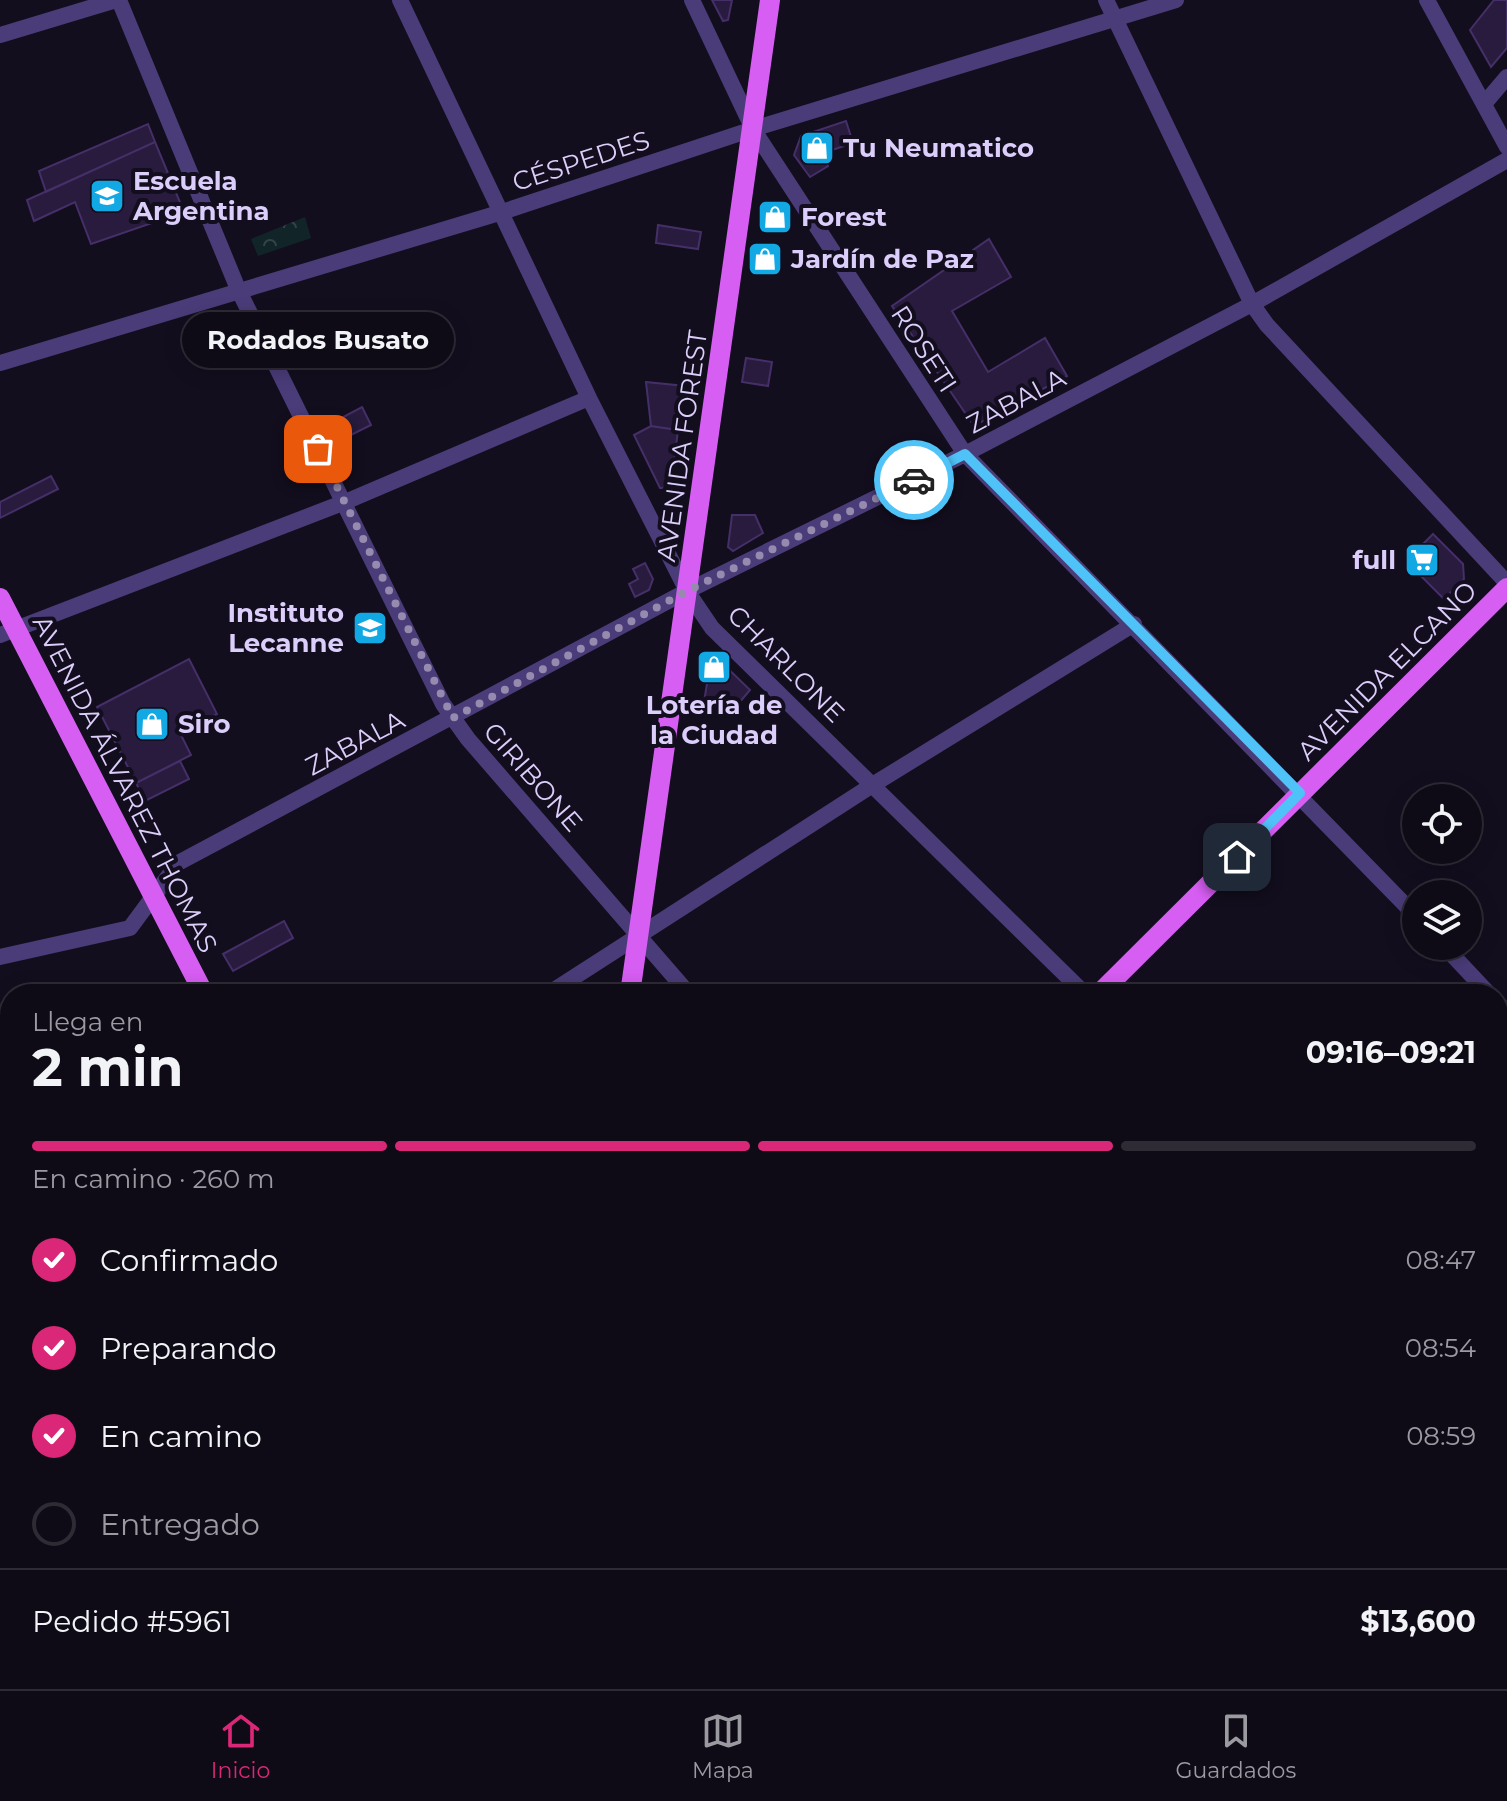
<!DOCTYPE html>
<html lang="es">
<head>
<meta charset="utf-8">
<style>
	body { margin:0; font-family:Montserrat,sans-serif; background:#17131f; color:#f1f3f6; height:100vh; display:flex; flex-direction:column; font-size:30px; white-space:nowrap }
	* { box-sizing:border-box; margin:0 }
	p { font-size:26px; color:#9b9aa1 }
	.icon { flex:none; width:44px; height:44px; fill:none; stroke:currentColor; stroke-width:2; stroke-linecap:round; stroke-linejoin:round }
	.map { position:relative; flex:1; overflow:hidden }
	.drawer { position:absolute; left:0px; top:984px; width:1508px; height:706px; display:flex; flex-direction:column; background:#0e0a16; border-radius:32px 32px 0 0; box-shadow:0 4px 20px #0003,0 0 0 2px #2e2b35 }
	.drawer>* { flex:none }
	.fabs { position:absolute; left:1402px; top:784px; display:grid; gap:16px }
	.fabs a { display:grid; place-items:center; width:80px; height:80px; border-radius:50%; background:#0e0a16; box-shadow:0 4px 20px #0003,0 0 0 2px #2e2b35; font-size:40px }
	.pin { position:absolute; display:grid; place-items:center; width:68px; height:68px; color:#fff; margin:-34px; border-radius:16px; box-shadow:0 4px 12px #0006 }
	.courier { position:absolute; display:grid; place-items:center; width:80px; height:80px; margin:-40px; border:6px solid #4fc3f7; border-radius:50%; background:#fff; color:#222; box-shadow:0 2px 10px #0007 }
	.bubble { position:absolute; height:56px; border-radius:28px; background:#0e0a16; box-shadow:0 4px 20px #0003,0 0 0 2px #2e2b35; font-size:26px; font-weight:700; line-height:56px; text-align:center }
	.headline em { font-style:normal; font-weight:700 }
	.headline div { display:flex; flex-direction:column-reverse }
	.headline { display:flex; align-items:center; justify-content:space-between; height:136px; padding:0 32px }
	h1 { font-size:52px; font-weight:700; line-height:60px }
	.bar { display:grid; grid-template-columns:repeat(4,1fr); gap:12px 8px; align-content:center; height:96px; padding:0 32px }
	.bar i { height:10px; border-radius:6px; background:#2e2b35 }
	.bar .current { background:#db2777 }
	.bar p { grid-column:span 4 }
	.line { display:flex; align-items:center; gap:20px; padding:0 32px; border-top:2px solid #2e2b35 }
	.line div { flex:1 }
	ol { padding:0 32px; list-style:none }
	li { display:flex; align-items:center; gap:24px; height:88px }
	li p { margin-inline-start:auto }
	li .icon { padding:8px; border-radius:50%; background:#db2777; color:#fff; stroke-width:4 }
	li:last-child { color:#9b9aa1 }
	li i { width:44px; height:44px; border:4px solid #2e2b35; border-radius:50% }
	.dock { display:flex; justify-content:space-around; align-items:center; height:112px; border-top:2px solid #2e2b35; background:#0e0a16; font-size:22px; color:#9b9aa1 }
	.dock a { display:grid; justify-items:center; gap:4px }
	.dock .current { color:#db2777 }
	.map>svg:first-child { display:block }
	.forest { fill:url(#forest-crowns) }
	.building { fill:#281b3d; stroke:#452f68; stroke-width:2 }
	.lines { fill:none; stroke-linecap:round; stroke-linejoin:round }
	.minor { stroke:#4a3c79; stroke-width:16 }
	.major { stroke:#d75ef3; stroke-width:20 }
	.done { stroke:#968bae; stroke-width:8; stroke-dasharray:0 14.4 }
	.route { stroke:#4fc3f7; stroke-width:10 }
	.labels { text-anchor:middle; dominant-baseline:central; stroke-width:8; stroke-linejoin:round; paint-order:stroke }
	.poi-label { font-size:26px; font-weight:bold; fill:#dccefb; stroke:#130e1e; text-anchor:start }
	.street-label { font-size:26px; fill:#dccefb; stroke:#130e1e }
</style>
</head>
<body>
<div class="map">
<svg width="1507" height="1689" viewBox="0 0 1507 1689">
	<defs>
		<pattern id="forest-crowns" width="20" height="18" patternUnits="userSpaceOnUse" patternTransform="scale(2)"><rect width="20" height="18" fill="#112427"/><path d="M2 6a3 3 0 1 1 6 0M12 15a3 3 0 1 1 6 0" fill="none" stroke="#334347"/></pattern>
	</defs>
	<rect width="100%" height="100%" fill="#130e1e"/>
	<path class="forest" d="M305 217 311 238 258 256 251 239Z
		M10 1216V1291L0 1277V1218Z"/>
	<path class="building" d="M712 0H732L728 20 723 21Z
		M1494 0H1507V48L1491 67 1470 30Z
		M846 121 853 143 823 153 828 166 810 177 794 155 801 136Z
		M148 124 155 142 46 192 39 171Z
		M155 142 184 212 91 244 75 202 34 221 27 200Z
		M658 225 701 232 698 249 656 243Z
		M989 239 1011 277 952 311 988 372 1045 338 1067 376 974 426 892 306Z
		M746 358 772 362 768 386 742 382Z
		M646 382 685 386 678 430 651 426Z
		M362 407 371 425 337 442 328 425Z
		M651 426 678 430 671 488H660L634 435Z
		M51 476 58 489 0 518V502Z
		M732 515H755L763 533 733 551 728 547Z
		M1433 534 1463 564 1464 579 1444 599 1418 573 1435 557 1423 544Z
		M1425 546 1435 557 1418 573 1408 563Z
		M645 563 653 579 649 590 635 597 629 584 638 579 633 569Z
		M715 656 750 690 733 710 704 702 711 659Z
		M189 659 217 714 180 733 191 755 136 783 97 707Z
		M180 761 189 779 145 801 136 783Z
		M284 921 293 938 233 971 223 954Z
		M703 1680H760L751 1689H694Z"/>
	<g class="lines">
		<path class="minor" d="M119 0 238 289 443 704 468 739 689 994
			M400 0 589 398 687 591 712 628 1085 994
			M692 0 753 129 965 454 1416 916
			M1106 0 1252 304 1267 325 1507 583
			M1427 0 1507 147
			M0 35 116 0
			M1484 104 1507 77
			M0 363 499 213 753 129 1176 0
			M0 635 345 502 589 398
			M1444 946 1489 994
			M0 957 130 928 178 863 687 591 965 454 1252 304 1507 160
			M548 994 874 784 1134 624
			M1498 1003 1507 1013
			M0 1207 10 1204
			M0 1294 10 1307
			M1498 1435 1507 1445
			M0 1438 10 1436
			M1498 1463 1507 1455
			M0 1674 10 1672
			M257 1680 259 1689
			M1323 1680 1331 1689
			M809 1689 811 1680
			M1258 1689 1268 1680"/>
		<path class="major" d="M0 598 204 994
			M630 994 770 0
			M1099 994 1507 588
			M827 1680 838 1689
			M197 1689 206 1680
			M535 1689 536 1680"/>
	</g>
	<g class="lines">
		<path class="done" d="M318 449 453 718 687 591 914 480"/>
		<path class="route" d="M914 480 965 454 1300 793 1237 857"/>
	</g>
	<defs>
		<g id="shop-square" transform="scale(1.8)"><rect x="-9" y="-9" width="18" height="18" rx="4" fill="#11a8e4" stroke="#130e1e"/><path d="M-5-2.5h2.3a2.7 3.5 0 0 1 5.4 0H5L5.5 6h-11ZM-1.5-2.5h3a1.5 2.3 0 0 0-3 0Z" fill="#fff"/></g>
		<g id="school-square" transform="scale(1.8)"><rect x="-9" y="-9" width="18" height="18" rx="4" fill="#11a8e4" stroke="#130e1e"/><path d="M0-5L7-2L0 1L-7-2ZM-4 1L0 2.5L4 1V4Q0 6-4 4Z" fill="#fff"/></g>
		<g id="supermarket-square" transform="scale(1.8)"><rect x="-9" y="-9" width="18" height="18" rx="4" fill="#11a8e4" stroke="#130e1e"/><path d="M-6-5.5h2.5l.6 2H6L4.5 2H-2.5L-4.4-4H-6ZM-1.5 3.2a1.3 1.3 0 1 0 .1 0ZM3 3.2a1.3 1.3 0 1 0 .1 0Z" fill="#fff"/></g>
	</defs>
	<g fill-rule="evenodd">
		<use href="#shop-square" x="817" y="148"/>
		<use href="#school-square" x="107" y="196"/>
		<use href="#shop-square" x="775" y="217"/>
		<use href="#shop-square" x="765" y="259"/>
		<use href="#supermarket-square" x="1422" y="560"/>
		<use href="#school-square" x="370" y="628"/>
		<use href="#shop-square" x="714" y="667"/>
		<use href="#shop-square" x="152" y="724"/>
	</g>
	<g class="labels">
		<g class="poi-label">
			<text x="843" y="148">Tu Neumatico</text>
			<text x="133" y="181">Escuela<tspan x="133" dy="30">Argentina</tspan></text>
			<text x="801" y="217">Forest</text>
			<text x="791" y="259">Jardín de Paz</text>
			<text x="1396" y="560" text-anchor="end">full</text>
			<text x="344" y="613" text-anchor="end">Instituto<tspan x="344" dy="30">Lecanne</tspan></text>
			<text x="714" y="705" text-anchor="middle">Lotería de<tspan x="714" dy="30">la Ciudad</tspan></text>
			<text x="178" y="724">Siro</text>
		</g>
		<g class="street-label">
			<text transform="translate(581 161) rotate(-18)">CÉSPEDES</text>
			<text transform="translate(924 349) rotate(57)">ROSETI</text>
			<text transform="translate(1016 401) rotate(-28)">ZABALA</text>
			<text transform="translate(682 446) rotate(-82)">AVENIDA FOREST</text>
			<text transform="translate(786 664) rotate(45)">CHARLONE</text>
			<text transform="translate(1387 671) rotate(-45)">AVENIDA ELCANO</text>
			<text transform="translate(355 743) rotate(-28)">ZABALA</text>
			<text transform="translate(533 777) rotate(49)">GIRIBONE</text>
			<text transform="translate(125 784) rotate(63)">AVENIDA ÁLVAREZ THOMAS</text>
		</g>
	</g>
</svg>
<div class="fabs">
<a><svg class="icon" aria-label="locate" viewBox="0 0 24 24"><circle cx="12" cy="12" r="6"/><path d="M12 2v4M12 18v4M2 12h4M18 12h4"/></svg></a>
<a><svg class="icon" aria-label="layers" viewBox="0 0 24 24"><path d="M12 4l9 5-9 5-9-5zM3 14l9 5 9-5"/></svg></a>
</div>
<div class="pin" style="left:318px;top:449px;background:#ea580c"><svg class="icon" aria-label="bag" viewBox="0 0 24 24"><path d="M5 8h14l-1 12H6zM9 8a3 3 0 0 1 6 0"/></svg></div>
<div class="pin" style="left:1237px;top:857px;background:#1f2937"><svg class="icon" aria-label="home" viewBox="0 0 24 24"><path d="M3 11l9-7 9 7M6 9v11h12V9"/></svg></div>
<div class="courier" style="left:914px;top:480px"><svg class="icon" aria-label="car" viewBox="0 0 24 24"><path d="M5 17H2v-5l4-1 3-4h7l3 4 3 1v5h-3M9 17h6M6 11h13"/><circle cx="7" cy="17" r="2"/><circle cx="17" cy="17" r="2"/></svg></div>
<div class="bubble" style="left:182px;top:312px;width:272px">Rodados Busato</div>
<section class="drawer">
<div class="headline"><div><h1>2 min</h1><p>Llega en</p></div><em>09:16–09:21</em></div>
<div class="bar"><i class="current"></i><i class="current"></i><i class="current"></i><i></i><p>En camino · 260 m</p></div>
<ol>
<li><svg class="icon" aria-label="check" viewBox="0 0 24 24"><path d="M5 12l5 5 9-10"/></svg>Confirmado<p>08:47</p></li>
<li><svg class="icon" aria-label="check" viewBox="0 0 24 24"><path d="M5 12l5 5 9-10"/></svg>Preparando<p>08:54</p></li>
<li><svg class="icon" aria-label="check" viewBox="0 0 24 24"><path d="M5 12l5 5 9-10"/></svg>En camino<p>08:59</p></li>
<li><i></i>Entregado</li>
</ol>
<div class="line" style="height:104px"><div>Pedido #5961</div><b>$13,600</b></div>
</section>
</div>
<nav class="dock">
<a class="current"><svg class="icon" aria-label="home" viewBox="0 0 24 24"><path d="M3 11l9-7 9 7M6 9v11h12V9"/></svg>Inicio</a>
<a><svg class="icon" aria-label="map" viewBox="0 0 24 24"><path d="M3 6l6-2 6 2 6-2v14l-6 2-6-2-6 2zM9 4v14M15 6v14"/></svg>Mapa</a>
<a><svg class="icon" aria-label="saved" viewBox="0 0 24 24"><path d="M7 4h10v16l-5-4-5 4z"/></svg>Guardados</a>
</nav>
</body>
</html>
